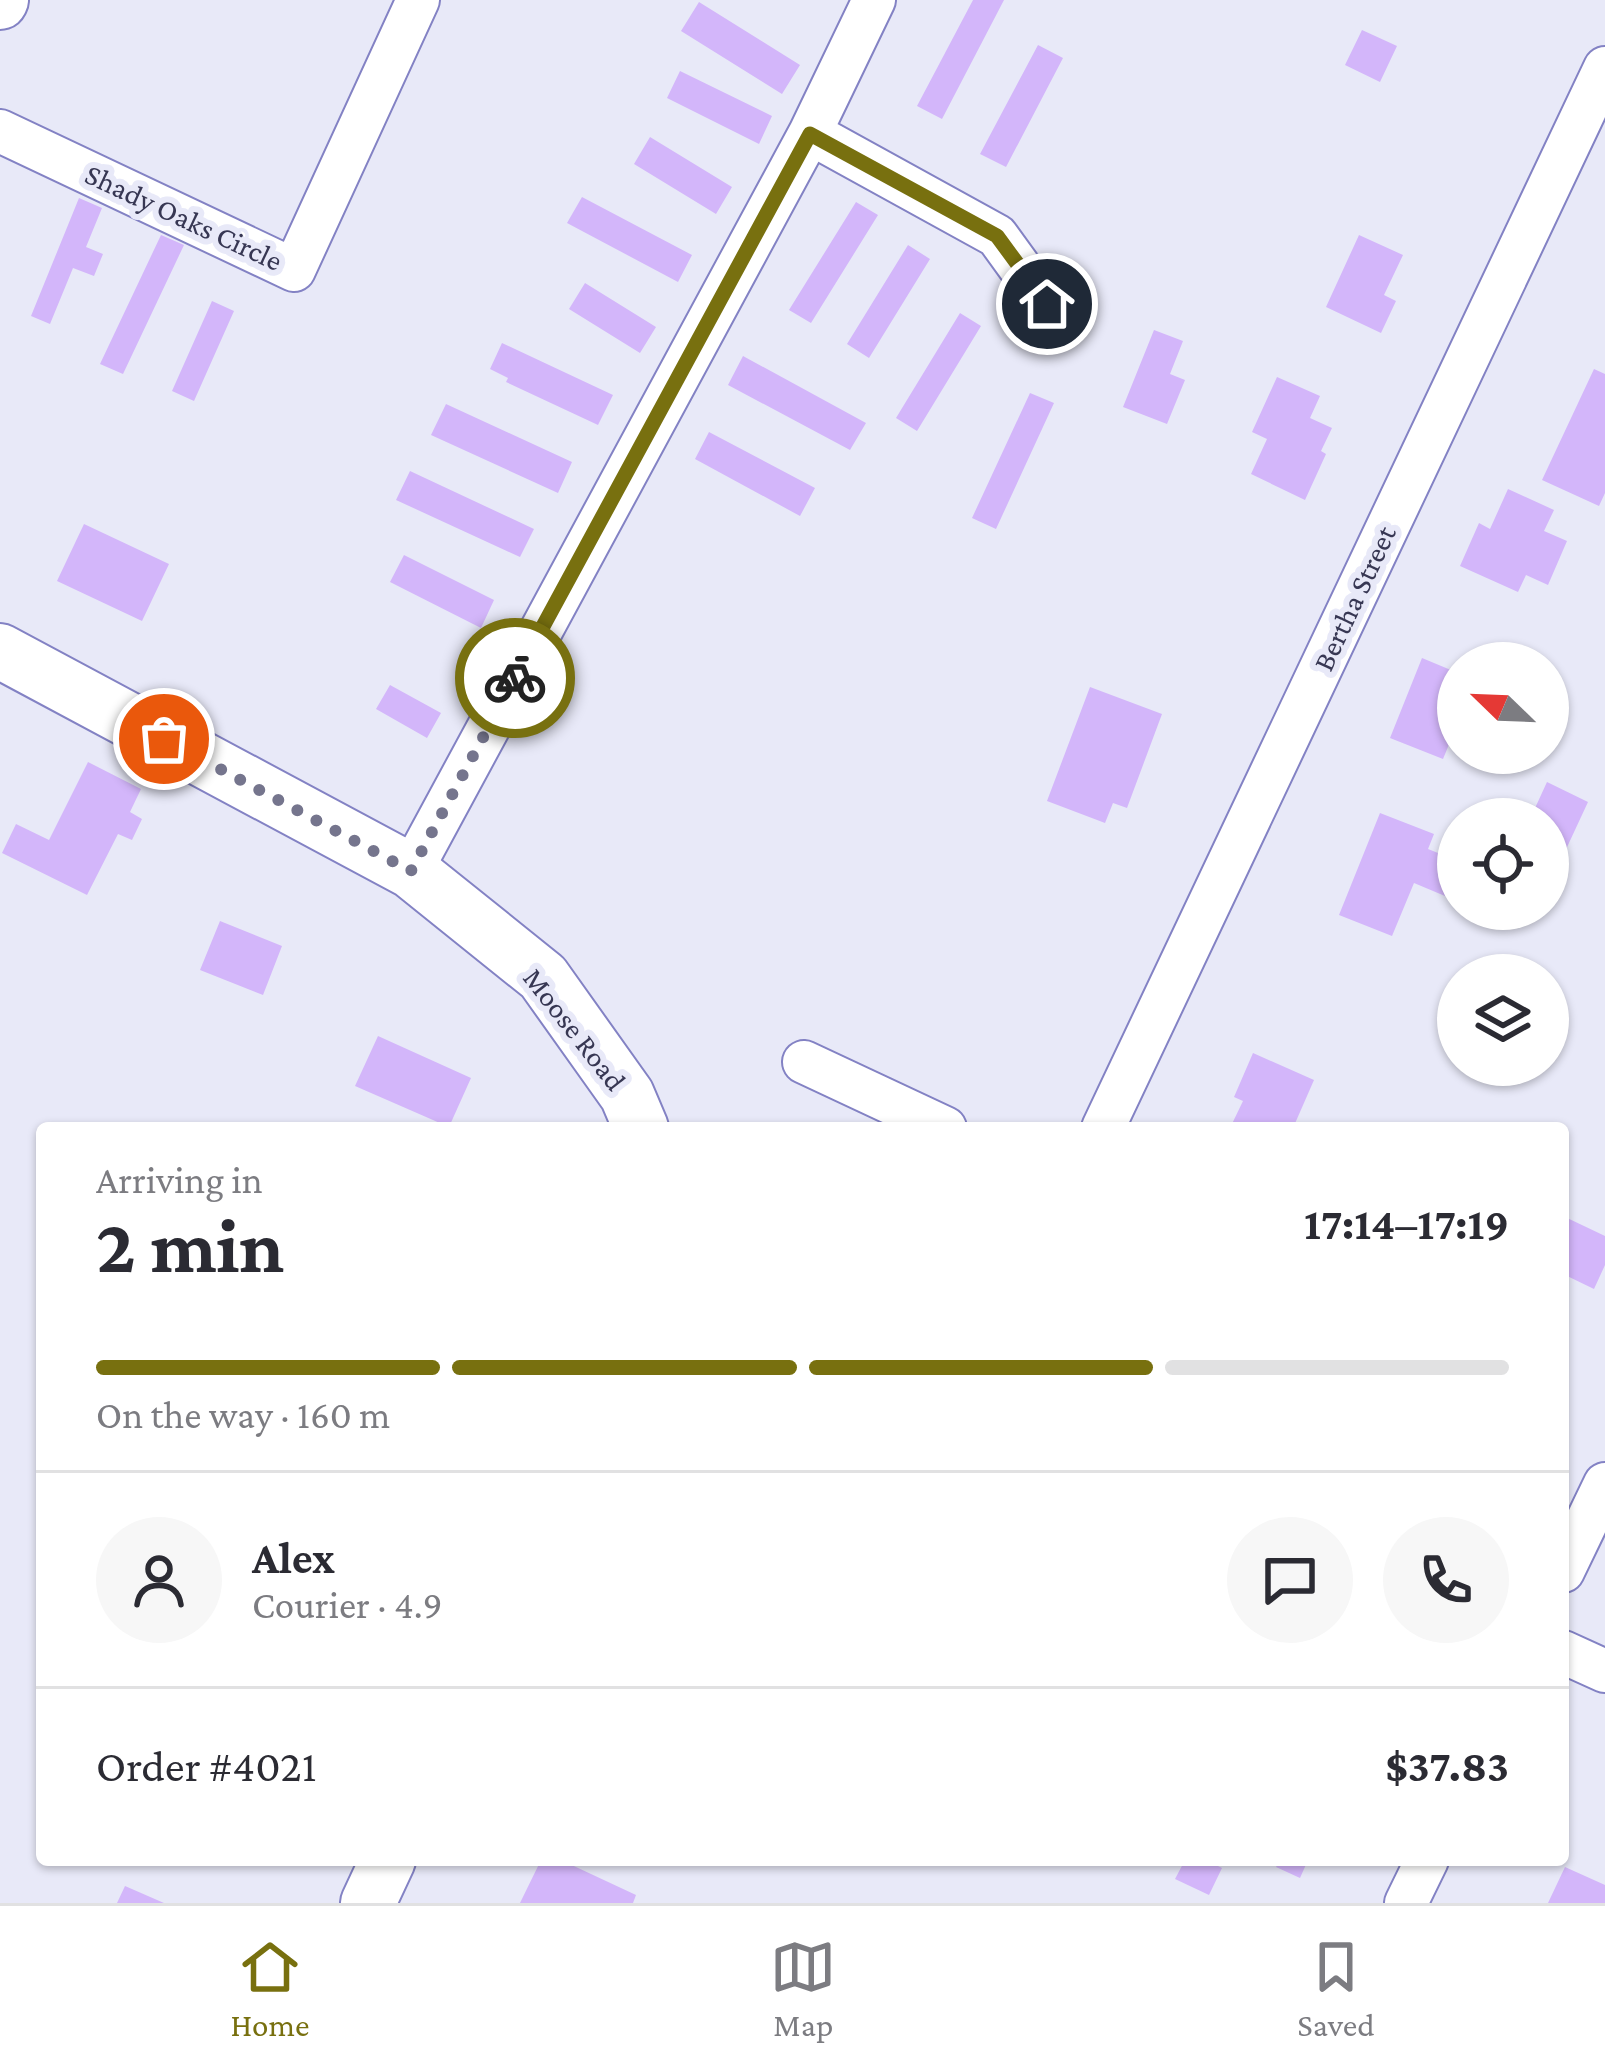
<!DOCTYPE html>
<html lang="en">
<head>
<meta charset="utf-8">
<style>
	body { margin:0; font-family:"Crimson Pro",serif; background:#f7f7f7; color:#2b2b33; height:100vh; display:flex; flex-direction:column; font-size:45px; white-space:nowrap }
	* { box-sizing:border-box; margin:0 }
	p { font-size:39px; color:#7c7c81 }
	.icon { flex:none; width:66px; height:66px; fill:none; stroke:currentColor; stroke-width:2; stroke-linecap:round; stroke-linejoin:round }
	.map { position:relative; flex:1; overflow:hidden }
	.side { position:absolute; left:36px; top:1122px; width:1533px; height:744px; display:flex; flex-direction:column; background:#fff; border-radius:12px; box-shadow:0 3px 9px #0004 }
	.side>* { flex:none }
	.needle { width:78px; rotate:293deg }
	.fabs { position:absolute; left:1437px; top:642px; display:grid; gap:24px }
	.fabs a { display:grid; place-items:center; width:132px; height:132px; border-radius:50%; background:#fff; box-shadow:0 3px 9px #0004; font-size:60px }
	.pin { position:absolute; display:grid; place-items:center; width:102px; height:102px; color:#fff; margin:-51px; border:6px solid #fff; border-radius:50%; box-shadow:0 3px 12px #0007 }
	.courier { position:absolute; display:grid; place-items:center; width:120px; height:120px; margin:-60px; border:9px solid #78700f; border-radius:50%; background:#fff; color:#222; box-shadow:0 3px 15px #0007 }
	.overview em { font-style:normal; font-weight:700 }
	.overview div { display:flex; flex-direction:column-reverse }
	.overview { display:flex; align-items:center; justify-content:space-between; height:204px; padding:0 60px }
	h1 { font-size:78px; font-weight:700; line-height:90px }
	.bar { display:grid; grid-template-columns:repeat(4,1fr); gap:18px 12px; align-content:center; height:144px; padding:0 60px }
	.bar i { height:15px; border-radius:9px; background:#e1e1e2 }
	.bar .current { background:#78700f }
	.bar p { grid-column:span 4 }
	.line { display:flex; align-items:center; gap:30px; padding:0 60px; border-top:3px solid #e1e1e2 }
	.line div { flex:1 }
	.round { display:grid; place-items:center; flex:none; width:126px; height:126px; border-radius:63px; background:#f7f7f7 }
	.tab-bar { display:flex; justify-content:space-around; align-items:center; height:168px; border-top:3px solid #e1e1e2; background:#fff; font-size:33px; color:#7c7c81 }
	.tab-bar a { display:grid; justify-items:center; gap:6px }
	.tab-bar .current { color:#78700f }
	.map>svg:first-child { display:block }
	.building { fill:#d3b6fa }
	.lines { fill:none; stroke-linecap:round; stroke-linejoin:round }
	.minor-casing { stroke:#8382c4; stroke-width:46 }
	.tertiary-casing { stroke:#8382c4; stroke-width:58 }
	.minor { stroke:#fff; stroke-width:42 }
	.tertiary { stroke:#fff; stroke-width:54 }
	.done { stroke:#75758d; stroke-width:12; stroke-dasharray:0 21.6 }
	.route { stroke:#78700f; stroke-width:15 }
	.labels { text-anchor:middle; dominant-baseline:central; stroke-width:12; stroke-linejoin:round; paint-order:stroke }
	.street-label { font-size:30px; fill:#373753; stroke:#e8e9f8 }
</style>
</head>
<body>
<div class="map">
<svg width="1605" height="1903" viewBox="0 0 1605 1903">
	<rect width="100%" height="100%" fill="#e8e9f8"/>
	<path class="building" d="M973 0H1004L942 119 917 106Z
		M699 2 800 65 782 94 681 31Z
		M1362 30 1397 46 1380 82 1345 65Z
		M1038 45 1063 58 1006 167 980 154Z
		M680 71 772 116 759 144 667 98Z
		M650 137 732 187 716 214 634 164Z
		M582 197 692 255 678 282 567 223Z
		M79 198 102 208 86 247 103 254 94 276 73 268 50 324 31 316Z
		M856 202 878 215 811 323 789 310Z
		M161 235 184 245 123 374 100 364Z
		M1359 235 1403 255 1384 295 1396 301 1381 333 1326 307Z
		M908 245 930 259 869 358 847 344Z
		M585 283 656 327 640 353 569 309Z
		M212 301 234 311 194 401 172 391Z
		M960 313 981 326 917 431 896 418Z
		M1154 330 1183 341 1170 374 1185 380 1167 424 1123 407Z
		M502 343 613 395 598 425 506 382 508 378 490 369Z
		M743 356 866 423 850 450 728 385Z
		M1594 369 1605 374V493L1599 506 1542 480Z
		M1277 377 1320 396 1310 418 1332 428 1321 451 1326 454 1305 500 1251 474 1267 439 1252 432Z
		M1030 393 1054 403 996 529 972 518Z
		M446 404 572 462 558 493 431 435Z
		M709 432 815 488 800 516 695 459Z
		M410 471 534 529 520 557 396 500Z
		M1508 489 1554 510 1544 531 1567 541 1548 585 1526 575 1518 592 1460 566 1479 523 1490 529Z
		M84 524 169 564 142 621 57 581Z
		M404 555 494 600 481 628 390 582Z
		M1422 658 1458 673V746L1450 742 1443 759 1390 738Z
		M390 685 441 713 427 738 376 709Z
		M1090 687 1162 714 1127 808 1113 803 1105 823 1047 801Z
		M88 762 141 789 130 812 142 819 132 840 118 834 87 895 2 853 16 824 49 840Z
		M1547 782 1588 802 1548 888V819H1530Z
		M1380 813 1434 834 1428 849 1458 861 1445 896 1414 883 1392 936 1339 915Z
		M220 921 282 946 263 995 200 970Z
		M378 1036 471 1078 449 1127 355 1086Z
		M1253 1053 1314 1080 1293 1128H1230L1243 1101 1234 1097Z
		M1563 1216 1605 1236V1265L1594 1289 1563 1274Z
		M541 1860H561L636 1895 633 1903H520Z
		M1185 1860H1206L1222 1868 1209 1895 1175 1879Z
		M1280 1860H1308L1300 1878 1276 1867Z
		M1565 1867 1605 1885V1903H1548Z
		M125 1886 164 1903H117Z"/>
	<g class="lines">
		<g class="minor-casing">
			<path id="minor" d="M0 131 294 270 418 0
				M810 133 997 236 1047 305
				M411 871 810 133 874 0
				M804 1062 945 1128
				M1103 1128 1605 68
				M1563 1571 1605 1484
				M1563 1652 1605 1671
				M1406 1903 1427 1860"/>
		</g>
		<g class="tertiary-casing">
			<path id="tertiary" d="M0 2 1 0
				M0 651 411 871 543 977 627 1095 641 1128
				M368 1903 388 1860"/>
		</g>
		<use href="#minor" class="minor"/>
		<use href="#tertiary" class="tertiary"/>
	</g>
	<g class="lines">
		<path class="done" d="M164 739 411 871 515 678"/>
		<path class="route" d="M515 678 810 134 997 236 1047 304"/>
	</g>
	<g class="labels">
		<g class="street-label">
			<text transform="translate(184 217) rotate(25)">Shady Oaks Circle</text>
			<text transform="translate(1354 598) rotate(-65)">Bertha Street</text>
			<text transform="translate(575 1029) rotate(52)">Moose Road</text>
		</g>
	</g>
</svg>
<div class="fabs">
<a><svg class="needle" viewBox="-14 -14 28 28"><path d="M0-13l5 13h-10z" fill="#e53935"/><path d="M0 13l5-13h-10z" fill="#7c7c81"/></svg></a>
<a><svg class="icon" aria-label="locate" viewBox="0 0 24 24"><circle cx="12" cy="12" r="6"/><path d="M12 2v4M12 18v4M2 12h4M18 12h4"/></svg></a>
<a><svg class="icon" aria-label="layers" viewBox="0 0 24 24"><path d="M12 4l9 5-9 5-9-5zM3 14l9 5 9-5"/></svg></a>
</div>
<div class="pin" style="left:164px;top:739px;background:#ea580c"><svg class="icon" aria-label="bag" viewBox="0 0 24 24"><path d="M5 8h14l-1 12H6zM9 8a3 3 0 0 1 6 0"/></svg></div>
<div class="pin" style="left:1047px;top:304px;background:#1f2937"><svg class="icon" aria-label="home" viewBox="0 0 24 24"><path d="M3 11l9-7 9 7M6 9v11h12V9"/></svg></div>
<div class="courier" style="left:515px;top:678px"><svg class="icon" aria-label="bike" viewBox="0 0 24 24"><circle cx="6" cy="16" r="4"/><circle cx="18" cy="16" r="4"/><path d="M6 16l4-8h5l3 8M10 8l3 8H6M13 5h3"/></svg></div>
<section class="side">
<div class="overview"><div><h1>2 min</h1><p>Arriving in</p></div><em>17:14–17:19</em></div>
<div class="bar"><i class="current"></i><i class="current"></i><i class="current"></i><i></i><p>On the way · 160 m</p></div>
<div class="line" style="height:216px"><a class="round"><svg class="icon" aria-label="person" viewBox="0 0 24 24"><circle cx="12" cy="8" r="4"/><path d="M4 21q1-7 8-7t8 7"/></svg></a><div><b>Alex</b><p>Courier · 4.9</p></div><a class="round"><svg class="icon" aria-label="chat" viewBox="0 0 24 24"><path d="M4 5h16v11H9l-5 4z"/></svg></a><a class="round"><svg class="icon" aria-label="phone" viewBox="0 0 24 24"><path d="M5 4h4l2 5-3 2q2 4 5 5l2-3 5 2v4C11 20 4 13 5 4z"/></svg></a></div>
<div class="line" style="height:156px"><div>Order #4021</div><b>$37.83</b></div>
</section>
</div>
<nav class="tab-bar">
<a class="current"><svg class="icon" aria-label="home" viewBox="0 0 24 24"><path d="M3 11l9-7 9 7M6 9v11h12V9"/></svg>Home</a>
<a><svg class="icon" aria-label="map" viewBox="0 0 24 24"><path d="M3 6l6-2 6 2 6-2v14l-6 2-6-2-6 2zM9 4v14M15 6v14"/></svg>Map</a>
<a><svg class="icon" aria-label="saved" viewBox="0 0 24 24"><path d="M7 4h10v16l-5-4-5 4z"/></svg>Saved</a>
</nav>
</body>
</html>
